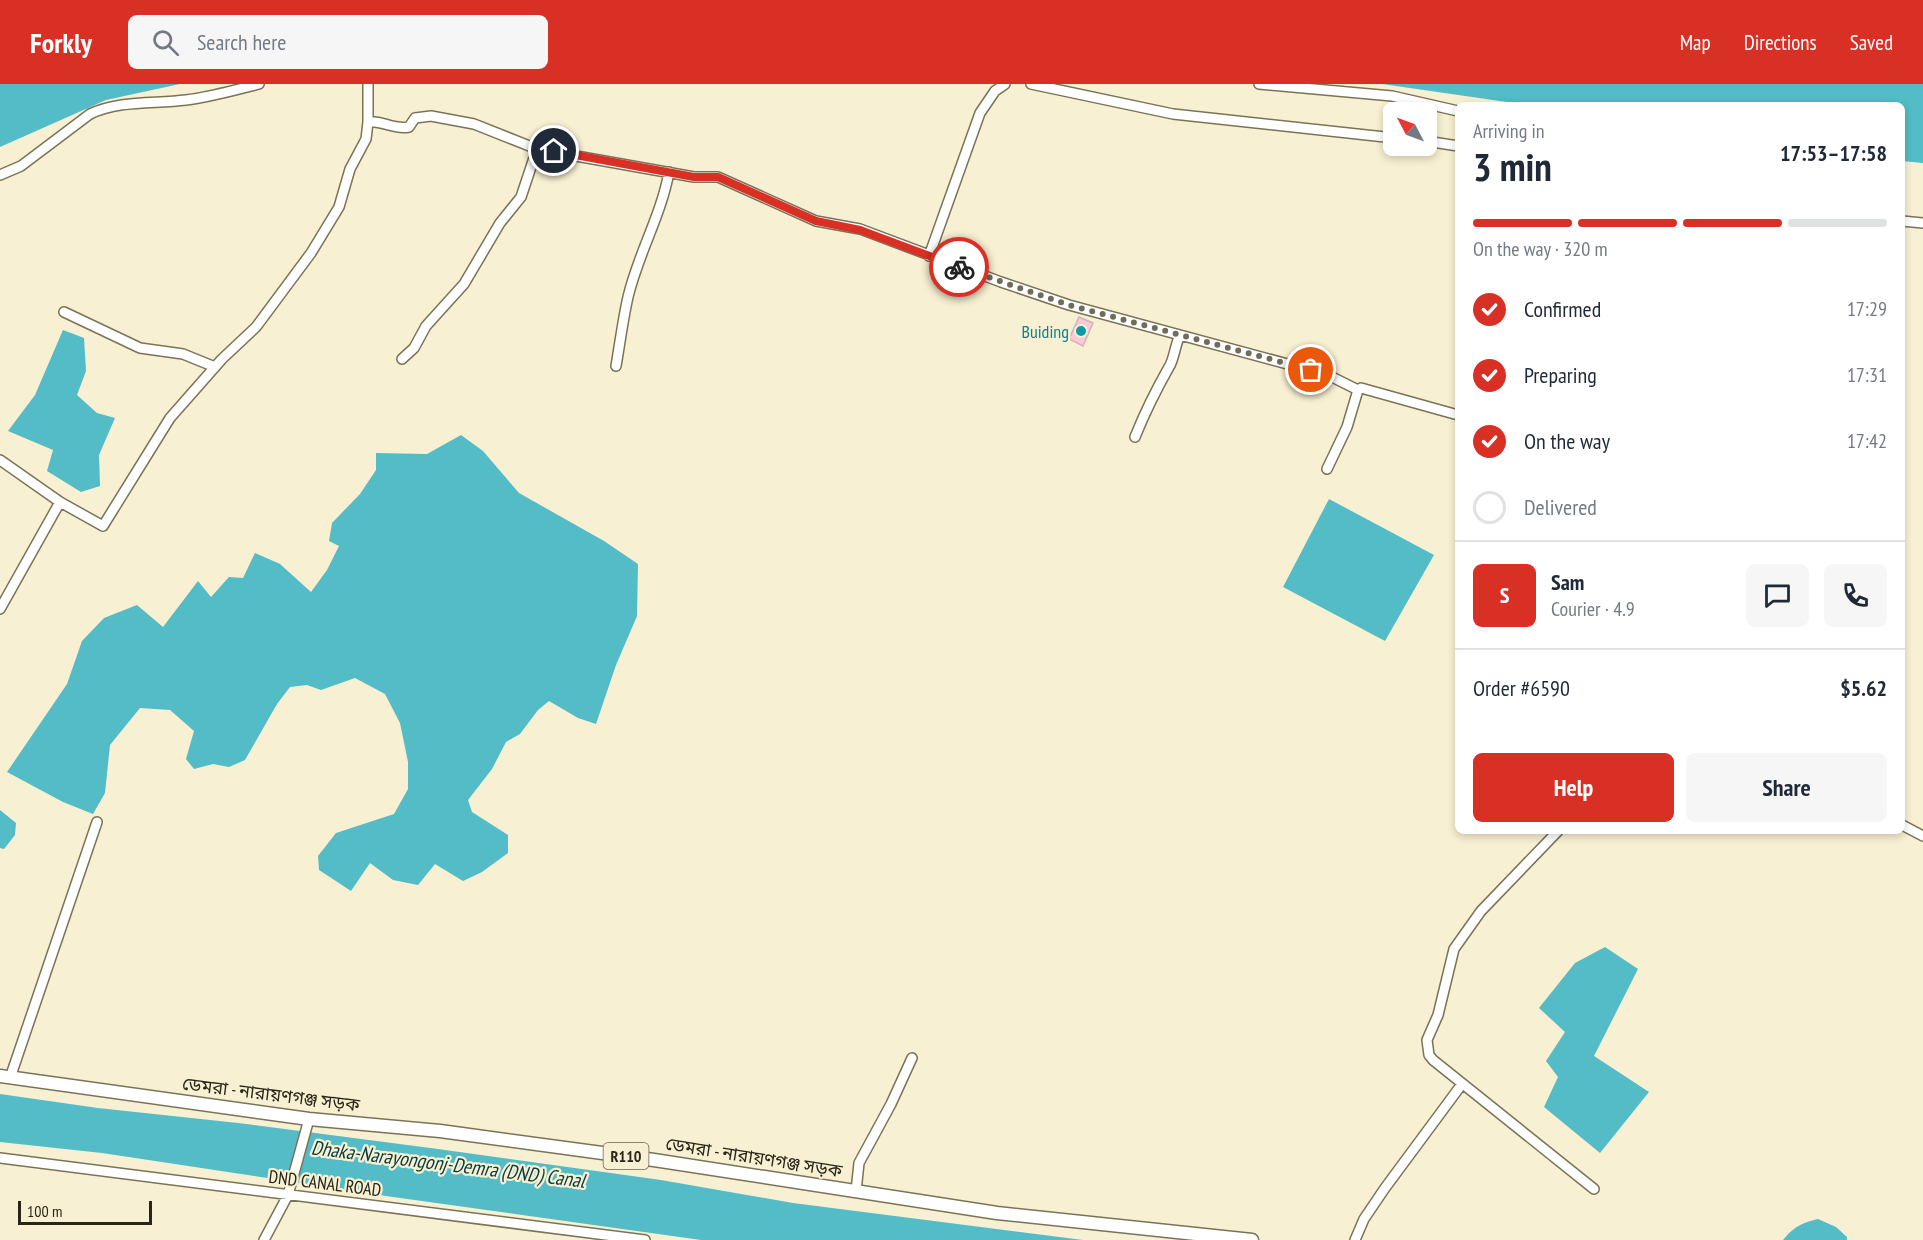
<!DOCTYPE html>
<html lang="en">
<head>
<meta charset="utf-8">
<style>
	body { margin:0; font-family:"PT Sans Narrow","Noto Sans Bengali",sans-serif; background:#f6f6f7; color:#1f2937; height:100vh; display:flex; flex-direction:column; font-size:22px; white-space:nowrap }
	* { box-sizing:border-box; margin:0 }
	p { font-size:20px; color:#747a83 }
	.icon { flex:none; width:33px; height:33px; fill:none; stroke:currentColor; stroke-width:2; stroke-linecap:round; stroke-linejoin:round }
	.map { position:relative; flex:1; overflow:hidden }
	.side { position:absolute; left:1455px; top:18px; width:450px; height:732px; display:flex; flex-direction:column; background:#fff; border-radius:9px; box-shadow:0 3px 9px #0003 }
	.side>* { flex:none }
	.needle { width:39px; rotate:311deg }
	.tools { position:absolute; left:1383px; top:18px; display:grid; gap:12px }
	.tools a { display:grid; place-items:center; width:54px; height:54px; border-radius:9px; background:#fff; box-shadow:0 3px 9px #0003; font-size:30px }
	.scale { position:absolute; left:18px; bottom:15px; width:134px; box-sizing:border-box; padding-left:6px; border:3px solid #282519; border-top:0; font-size:16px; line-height:21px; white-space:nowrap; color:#282519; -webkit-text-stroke:4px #f8f0d2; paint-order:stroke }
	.pin { position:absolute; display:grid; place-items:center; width:51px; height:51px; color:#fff; margin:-26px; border:3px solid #fff; border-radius:50%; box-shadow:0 2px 6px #0007 }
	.courier { position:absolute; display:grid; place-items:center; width:60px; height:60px; margin:-30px; border:4px solid #d93025; border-radius:50%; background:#fff; color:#222; box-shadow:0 2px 8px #0007 }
	.headline em { font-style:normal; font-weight:700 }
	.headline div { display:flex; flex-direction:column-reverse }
	.headline { display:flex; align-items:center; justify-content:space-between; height:102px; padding:0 18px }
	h1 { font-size:39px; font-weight:700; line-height:45px }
	.bar { display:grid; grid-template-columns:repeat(4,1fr); gap:9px 6px; align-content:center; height:72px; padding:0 18px }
	.bar i { height:8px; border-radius:4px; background:#e0e1e3 }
	.bar .active { background:#d93025 }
	.bar p { grid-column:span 4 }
	.line { display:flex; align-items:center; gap:15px; padding:0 18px; border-top:2px solid #e0e1e3 }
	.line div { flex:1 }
	.round { display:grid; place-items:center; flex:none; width:63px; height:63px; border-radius:9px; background:#f6f6f7 }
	ol { padding:0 18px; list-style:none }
	li { display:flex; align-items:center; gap:18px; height:66px }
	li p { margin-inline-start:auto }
	li .icon { padding:6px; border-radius:50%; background:#d93025; color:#fff; stroke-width:4 }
	li:last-child { color:#747a83 }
	li i { width:33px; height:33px; border:3px solid #e0e1e3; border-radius:50% }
	.primary-button { display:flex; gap:12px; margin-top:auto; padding:12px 18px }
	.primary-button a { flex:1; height:69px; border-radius:9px; background:#d93025; color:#fff; font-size:24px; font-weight:700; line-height:69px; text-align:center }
	.primary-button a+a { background:#f6f6f7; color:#1f2937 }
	header { display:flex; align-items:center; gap:36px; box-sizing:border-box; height:84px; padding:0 30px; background:#d93025; color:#fff }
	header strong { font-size:28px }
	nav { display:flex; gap:33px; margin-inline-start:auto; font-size:21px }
	.search { width:420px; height:54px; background:#f6f6f7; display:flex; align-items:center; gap:15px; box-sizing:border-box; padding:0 21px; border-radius:9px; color:#747a83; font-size:22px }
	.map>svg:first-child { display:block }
	.water { fill:#53bcc6 }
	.building { fill:#f9c9d7; stroke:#d4b3bd; stroke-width:1.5 }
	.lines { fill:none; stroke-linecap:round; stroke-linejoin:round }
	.minor-casing { stroke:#797358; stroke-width:12 }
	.major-casing { stroke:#797358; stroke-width:15 }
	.minor { stroke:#fff; stroke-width:9 }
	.major { stroke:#fff; stroke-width:12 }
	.done { stroke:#716c5a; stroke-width:6; stroke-dasharray:0 10.8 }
	.route { stroke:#d93025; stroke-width:8 }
	.culture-dot { fill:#0f9aa8; stroke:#f8f0d2; stroke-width:2 }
	.labels { text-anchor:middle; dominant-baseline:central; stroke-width:4.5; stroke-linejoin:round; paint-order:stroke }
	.shield { fill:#f8f0d2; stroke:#666250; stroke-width:1.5 }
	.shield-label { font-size:16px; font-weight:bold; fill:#282519 }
	.culture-label { font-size:18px; fill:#0d838f; stroke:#f8f0d2; text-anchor:end }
	.street-label { font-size:18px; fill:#282519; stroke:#f8f0d2 }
	.water-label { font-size:20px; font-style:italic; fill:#073b3f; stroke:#f8f0d2 }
</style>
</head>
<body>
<header>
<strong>Forkly</strong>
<div class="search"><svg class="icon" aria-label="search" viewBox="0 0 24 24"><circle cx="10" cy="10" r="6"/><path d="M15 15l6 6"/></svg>Search here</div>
<nav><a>Map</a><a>Directions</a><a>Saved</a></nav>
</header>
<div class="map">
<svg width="1923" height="1156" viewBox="0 0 1923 1156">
	<rect width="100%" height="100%" fill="#f8f0d2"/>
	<path class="water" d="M0 0H180L106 16 0 63Z
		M1382 0H1923V79L1902 77V21H1527Z
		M63 246 84 254 86 287 77 311 97 329 115 334 99 371 100 402 81 408 47 387 53 366 8 347 35 311Z
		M461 351 483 367 519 409 604 457 638 480 637 532 616 581 596 640 578 634 549 617 538 626 520 650 506 658 492 685 468 716 472 728 508 751V769L482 788 463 797 435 780 418 801 393 796 370 779 351 807 319 786 318 772 336 749 394 730 408 705V678L400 639 385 610 355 594 321 606 307 601 290 603 277 620 245 676 229 683 213 680 194 685 186 675 194 647 170 626 140 624 110 661 105 709 93 730 63 718 7 688 67 600 82 557 104 534 137 521 163 543 198 497 211 513 229 493 243 494 255 469 280 480 311 508 327 486 339 462 329 457 332 439 360 410 376 386V369L427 370Z
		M1329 415 1434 471 1385 557 1283 503Z
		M0 726 16 739 15 751 4 765 0 764Z
		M1605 863 1638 885 1594 972 1649 1008 1600 1069 1544 1023 1558 993 1546 977 1565 948 1539 924 1575 879Z
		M0 1010 98 1024 238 1039 438 1065 661 1096 793 1119 1083 1156H701L393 1113 102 1069 0 1058Z
		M1818 1135 1836 1143 1847 1153V1156H1783C1794 1143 1801 1139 1818 1135Z"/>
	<path class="building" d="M1079 233 1093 239 1083 262 1069 255Z"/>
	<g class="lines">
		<g class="minor-casing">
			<path id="minor" d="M1031 0 1173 30 1394 54
				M1259 0 1392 12 1458 27
				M368 38V0
				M1426 57 1458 62
				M0 91 21 82 90 30C119 16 154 20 186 16 211 13 235 6 259 0
				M1902 137 1923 139
				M929 172 980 29 995 7 1005 0
				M64 228 140 264 183 270 215 283
				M402 275 414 264 426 242 464 200 500 139 521 113 537 65
				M616 282C620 259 623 235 628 213 638 170 661 132 669 88
				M1135 353C1145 328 1156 306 1169 283 1174 276 1175 261 1180 251
				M0 376 60 418 103 442 170 334 222 275 256 243 311 169 339 123 350 85 366 55 368 38C383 36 392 46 409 43L415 34 431 32 474 40 537 65 694 93H718L816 137 860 145 1001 198 1069 221 1328 291 1358 306 1361 304 1458 331
				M1327 385 1347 343 1358 306
				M0 525 60 418
				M1902 741 1923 752
				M1558 747 1481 827 1454 865 1438 931 1427 956 1429 971 1433 976 1594 1105
				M10 994 97 738
				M0 1074 645 1156
				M856 1107 859 1079 891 1020 912 974
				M264 1156 288 1111 309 1035
				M1355 1156 1364 1135 1385 1104 1462 1000"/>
		</g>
		<g class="major-casing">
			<path id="major" d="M0 992 309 1035 440 1047 654 1076 997 1129 1252 1156"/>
		</g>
		<use href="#minor" class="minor"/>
		<use href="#major" class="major"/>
	</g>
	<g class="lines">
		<path class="done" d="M959 183 1069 221 1311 286"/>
		<path class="route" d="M554 67 694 93H718L816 137 860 146 959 183"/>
	</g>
	<circle class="culture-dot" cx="1081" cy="247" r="6"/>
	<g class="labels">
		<rect class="shield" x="603.5" y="1059" width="45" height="26" rx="4.5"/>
		<g class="shield-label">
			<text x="626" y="1072">R110</text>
		</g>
		<g class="culture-label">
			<text x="1069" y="247">Buiding</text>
		</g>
		<g class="street-label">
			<text transform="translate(271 1010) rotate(7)">ডেমরা - নারায়ণগঞ্জ সড়ক</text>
			<text transform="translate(754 1073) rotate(9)">ডেমরা - নারায়ণগঞ্জ সড়ক</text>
			<text transform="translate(325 1099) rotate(7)">DND CANAL ROAD</text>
		</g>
		<g class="water-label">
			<text transform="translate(448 1080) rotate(7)">Dhaka-Narayongonj-Demra (DND) Canal</text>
		</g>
	</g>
</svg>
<div class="tools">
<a><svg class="needle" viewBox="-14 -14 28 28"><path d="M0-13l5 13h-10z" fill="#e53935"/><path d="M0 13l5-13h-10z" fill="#747a83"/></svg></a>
</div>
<div class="scale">100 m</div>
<div class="pin" style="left:1311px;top:286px;background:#ea580c"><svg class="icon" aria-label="bag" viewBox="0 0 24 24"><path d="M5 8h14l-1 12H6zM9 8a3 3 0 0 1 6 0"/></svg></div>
<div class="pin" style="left:554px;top:67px;background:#1f2937"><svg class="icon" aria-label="home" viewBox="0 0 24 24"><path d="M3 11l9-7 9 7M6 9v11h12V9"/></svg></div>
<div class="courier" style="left:959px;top:183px"><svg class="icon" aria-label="bike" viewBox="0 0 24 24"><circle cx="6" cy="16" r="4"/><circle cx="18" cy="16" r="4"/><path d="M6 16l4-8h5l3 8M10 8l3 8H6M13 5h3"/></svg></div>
<section class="side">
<div class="headline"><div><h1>3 min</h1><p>Arriving in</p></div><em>17:53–17:58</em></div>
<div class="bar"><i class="active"></i><i class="active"></i><i class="active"></i><i></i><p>On the way · 320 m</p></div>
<ol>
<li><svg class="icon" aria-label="check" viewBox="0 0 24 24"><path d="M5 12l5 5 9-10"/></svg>Confirmed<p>17:29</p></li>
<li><svg class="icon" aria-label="check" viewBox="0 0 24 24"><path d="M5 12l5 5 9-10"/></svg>Preparing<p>17:31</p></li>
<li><svg class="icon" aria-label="check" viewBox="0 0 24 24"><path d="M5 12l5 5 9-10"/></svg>On the way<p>17:42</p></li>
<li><i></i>Delivered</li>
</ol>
<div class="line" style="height:108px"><b class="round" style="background:#d93025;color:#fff">S</b><div><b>Sam</b><p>Courier · 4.9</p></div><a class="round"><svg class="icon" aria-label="chat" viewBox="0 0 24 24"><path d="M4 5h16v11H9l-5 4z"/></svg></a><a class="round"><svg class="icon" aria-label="phone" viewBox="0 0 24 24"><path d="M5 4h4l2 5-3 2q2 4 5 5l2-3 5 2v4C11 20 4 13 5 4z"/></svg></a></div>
<div class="line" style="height:78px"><div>Order #6590</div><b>$5.62</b></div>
<div class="primary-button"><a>Help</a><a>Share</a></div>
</section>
</div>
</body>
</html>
